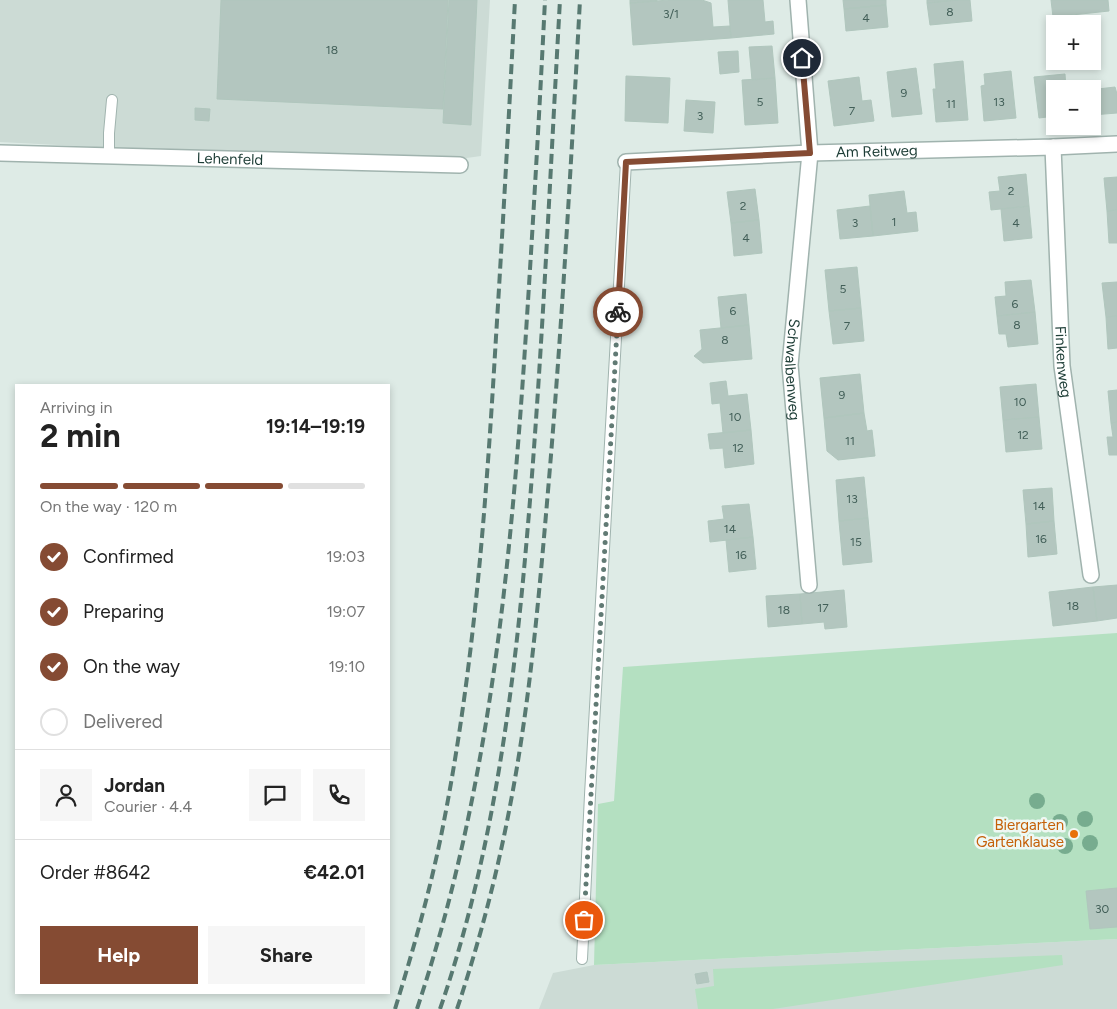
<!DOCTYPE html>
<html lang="en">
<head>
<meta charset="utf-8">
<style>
	body { margin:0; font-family:Figtree,sans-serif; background:#f6f6f6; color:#222; height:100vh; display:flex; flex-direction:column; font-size:19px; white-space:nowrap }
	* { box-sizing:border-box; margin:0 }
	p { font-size:16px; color:#767676 }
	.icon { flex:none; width:28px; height:28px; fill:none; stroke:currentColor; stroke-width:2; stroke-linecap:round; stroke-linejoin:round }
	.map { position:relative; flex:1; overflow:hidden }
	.details { position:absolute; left:15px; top:384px; width:375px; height:610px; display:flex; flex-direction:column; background:#fff; border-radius:0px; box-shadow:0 2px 8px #0003 }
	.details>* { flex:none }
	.controls { position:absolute; left:1046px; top:15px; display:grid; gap:10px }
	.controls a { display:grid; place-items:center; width:55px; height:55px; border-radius:0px; background:#fff; box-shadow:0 2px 8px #0003; font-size:25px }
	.pin { position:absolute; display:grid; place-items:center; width:42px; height:42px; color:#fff; margin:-21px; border:2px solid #fff; border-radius:50%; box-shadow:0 1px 5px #0007 }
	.courier { position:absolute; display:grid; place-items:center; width:50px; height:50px; margin:-25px; border:4px solid #854b33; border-radius:50%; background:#fff; color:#222; box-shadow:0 1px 6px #0007 }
	.overview em { font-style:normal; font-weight:700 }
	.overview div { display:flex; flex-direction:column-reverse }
	.overview { display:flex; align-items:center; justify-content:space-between; height:85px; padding:0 25px }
	h1 { font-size:32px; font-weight:700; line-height:38px }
	.bar { display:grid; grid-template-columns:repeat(4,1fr); gap:8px 5px; align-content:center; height:60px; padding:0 25px }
	.bar i { height:6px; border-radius:4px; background:#e0e0e0 }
	.bar .on { background:#854b33 }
	.bar p { grid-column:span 4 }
	.line { display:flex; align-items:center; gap:12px; padding:0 25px; border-top:1px solid #e0e0e0 }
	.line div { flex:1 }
	.round { display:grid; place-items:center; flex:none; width:52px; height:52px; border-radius:0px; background:#f6f6f6 }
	ol { padding:0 25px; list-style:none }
	li { display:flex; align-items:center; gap:15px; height:55px }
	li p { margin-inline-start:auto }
	li .icon { padding:5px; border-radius:50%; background:#854b33; color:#fff; stroke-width:4 }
	li:last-child { color:#767676 }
	li i { width:28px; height:28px; border:2px solid #e0e0e0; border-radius:50% }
	.button { display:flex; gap:10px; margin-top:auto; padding:10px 25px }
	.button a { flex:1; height:58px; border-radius:0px; background:#854b33; color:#fff; font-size:20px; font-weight:700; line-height:58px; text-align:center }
	.button a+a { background:#f6f6f6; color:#222 }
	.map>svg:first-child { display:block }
	.built { fill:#ccdbd5 }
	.green { fill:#b4e0c1 }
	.building { fill:#b3c6bf; stroke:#b0c6bd }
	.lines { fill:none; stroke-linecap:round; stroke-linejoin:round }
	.service-casing { stroke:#a0b3ae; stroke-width:12 }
	.minor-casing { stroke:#a0b3ae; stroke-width:18 }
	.service { stroke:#fff; stroke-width:10 }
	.minor { stroke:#fff; stroke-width:15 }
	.rail { stroke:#577971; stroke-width:4; stroke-dasharray:10 5; stroke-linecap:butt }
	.tree { fill:#77ac8f }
	.done { stroke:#617a74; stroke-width:5; stroke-dasharray:0 9 }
	.route { stroke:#854b33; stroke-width:6 }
	.food-dot { fill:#e8710a; stroke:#eef8f4; stroke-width:2 }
	.labels { text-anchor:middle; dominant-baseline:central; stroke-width:5; stroke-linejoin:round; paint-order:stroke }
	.number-label { font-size:12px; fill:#425f58 }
	.street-label { font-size:15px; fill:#1d3d36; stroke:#eef8f4 }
	.food-label { font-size:15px; fill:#c56008; stroke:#eef8f4; text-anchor:end }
</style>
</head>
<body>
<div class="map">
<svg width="1117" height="1009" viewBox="0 0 1117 1009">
	<rect width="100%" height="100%" fill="#deebe6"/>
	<path class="built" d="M0 0H490L481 156 423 164 0 142Z
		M1117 939V1009H539L553 973 594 965Z"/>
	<path class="green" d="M1117 633V939L594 965 598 804 614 801 623 667Z
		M1062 955 1063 965 773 1009H698L695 989 714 986 713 969Z"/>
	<path class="building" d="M221 0H448L443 109 217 99Z
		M449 0H477L471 125 443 123Z
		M630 0H657V1L630 3Z
		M702 0 711 3 713 27 730 26 731 38 633 45 630 3 669 0Z
		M728 0H763L765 22 773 21 774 34 731 38Z
		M843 0H886V5L844 9Z
		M927 0H958L927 3Z
		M958 0H970L972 21 930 25 927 3Z
		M1051 0H1108L1109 11 1053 17Z
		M886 5 888 27 846 31 844 9Z
		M772 46 775 78 752 80 749 47Z
		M738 51 739 72 720 74 718 52Z
		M963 61 968 120 936 122 933 89H936L934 64Z
		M916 68 922 114 892 117 887 72Z
		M1011 71 1016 118 984 121 981 86 985 85 984 74Z
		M1065 74 1066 89H1055V116L1039 118 1034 77Z
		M626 76 670 78 668 123 625 121Z
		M859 77 862 101 871 100 874 121 834 126 828 81Z
		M775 78 778 123 745 125 742 80Z
		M1115 87 1117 94V113L1092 115V96L1098 95V89Z
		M686 100 715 102 713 133 684 131Z
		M195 108 210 109 209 121 195 120Z
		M1026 174 1029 206 991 210 989 192 1000 191 998 177Z
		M1117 177V210L1107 211 1104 178Z
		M755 189 759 220 731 223 727 192Z
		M904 191 907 213 916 212 918 231 873 236 869 195Z
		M870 206 873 236 840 239 837 210Z
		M1029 206 1032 238 1004 241 1001 209Z
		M1117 210V243H1109L1107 211Z
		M759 220 762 253 734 256 731 223Z
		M857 267 861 308 829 311 825 270Z
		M1031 280 1035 312 997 316 995 297 1006 296 1005 282Z
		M1117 282V316L1106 317 1102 283Z
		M746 294 749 325 721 328 718 297Z
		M861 308 864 341 833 344 829 311Z
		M1035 312 1038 344 1008 347 1006 334H999L997 316Z
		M1117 316V348L1108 349 1106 317Z
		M749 325 752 359 703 363 694 356 702 349 700 330Z
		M860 374 864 413 824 418 820 378Z
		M726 381 728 396 747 394 751 430 723 433 720 403 712 404 710 383Z
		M1036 384 1039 417 1003 420 1000 387Z
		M1117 390V422L1111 423 1108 391Z
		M864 413 867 431 872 430 875 456 838 460 827 451 824 418Z
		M1039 417 1042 449 1006 452 1003 420Z
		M1117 422V455H1109L1107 437H1113L1111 423Z
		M751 430 754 464 725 468 723 448 710 449 708 434Z
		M864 477 868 518 839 521 836 480Z
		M1052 488 1054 521 1026 524 1023 490Z
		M749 504 753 537 710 542 708 521 724 519 722 506Z
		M868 518 872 562 843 565 839 521Z
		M1054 521 1057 554 1028 557 1026 524Z
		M753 537 756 569 729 572 726 540Z
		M1117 585V618L1097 621 1093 587Z
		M1093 587 1097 621 1053 626 1049 592Z
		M844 590 847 627 825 629 824 622 802 624 800 594Z
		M800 594 802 624 768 627 766 596Z
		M1117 888V927L1090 929 1086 891Z
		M707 972 709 982 697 984 695 974Z"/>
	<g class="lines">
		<g class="service-casing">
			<path id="service" d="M109 155V133L112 100
				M582 959 590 795 626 162"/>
		</g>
		<g class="minor-casing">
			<g id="minor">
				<path id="s1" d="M798 0 810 153 790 365 809 585"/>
				<path id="s2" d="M1053 147 1062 366 1091 575"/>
				<path id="s3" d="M0 153 460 165"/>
				<path id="s4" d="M626 162 810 153 1053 147 1117 144"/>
			</g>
		</g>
		<use href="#service" class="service"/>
		<use href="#minor" class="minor"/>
		<path class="rail" d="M395 1009C412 954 428 898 440 841 474 675 486 506 496 337 503 225 509 113 515 0
			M417 1009C487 799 509 583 524 363 532 242 539 121 545 0
			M440 1009C499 838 518 655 532 475 544 317 551 158 560 0
			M457 1009C479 943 497 875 510 806 530 702 539 596 548 491 562 327 571 164 580 0"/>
	</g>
	<g class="tree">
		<circle cx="1037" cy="801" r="8"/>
		<circle cx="1085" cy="819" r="8"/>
		<circle cx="1060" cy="822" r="8"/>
		<circle cx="1090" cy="843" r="8"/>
		<circle cx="1065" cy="846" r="8"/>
	</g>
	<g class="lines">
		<path class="done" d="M584 920 618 312"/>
		<path class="route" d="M618 312 626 162 810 153 802 58"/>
	</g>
	<circle class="food-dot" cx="1074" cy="834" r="5"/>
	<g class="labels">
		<g class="number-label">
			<text x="950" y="12">8</text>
			<text x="671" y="14">3/1</text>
			<text x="866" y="18">4</text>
			<text x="332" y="50">18</text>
			<text x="904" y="93">9</text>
			<text x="760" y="102">5</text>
			<text x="999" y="102">13</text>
			<text x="951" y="104">11</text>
			<text x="852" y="111">7</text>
			<text x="700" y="116">3</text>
			<text x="1011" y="191">2</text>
			<text x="743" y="206">2</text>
			<text x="894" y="222">1</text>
			<text x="855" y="223">3</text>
			<text x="1016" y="223">4</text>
			<text x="746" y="238">4</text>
			<text x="843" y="289">5</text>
			<text x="1015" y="304">6</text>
			<text x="733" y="311">6</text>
			<text x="1017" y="325">8</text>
			<text x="847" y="326">7</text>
			<text x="725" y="340">8</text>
			<text x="842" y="395">9</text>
			<text x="1020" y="402">10</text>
			<text x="735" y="417">10</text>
			<text x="1023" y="435">12</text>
			<text x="850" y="441">11</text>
			<text x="738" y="448">12</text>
			<text x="852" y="499">13</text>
			<text x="1039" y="506">14</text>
			<text x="730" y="529">14</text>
			<text x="1041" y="539">16</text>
			<text x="856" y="542">15</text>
			<text x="741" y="555">16</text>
			<text x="1073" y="606">18</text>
			<text x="823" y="608">17</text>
			<text x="784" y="610">18</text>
			<text x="1102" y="909">30</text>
		</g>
		<g class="street-label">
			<text stroke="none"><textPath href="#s4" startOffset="251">Am Reitweg</textPath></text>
			<text stroke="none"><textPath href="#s3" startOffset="230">Lehenfeld</textPath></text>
			<text stroke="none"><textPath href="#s2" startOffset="215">Finkenweg</textPath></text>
			<text stroke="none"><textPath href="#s1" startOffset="371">Schwalbenweg</textPath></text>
		</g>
		<g class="food-label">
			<text x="1064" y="825">Biergarten<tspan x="1064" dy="17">Gartenklause</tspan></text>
		</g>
	</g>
</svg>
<div class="controls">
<a>+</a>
<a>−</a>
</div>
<div class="pin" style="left:584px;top:920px;background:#ea580c"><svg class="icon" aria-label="bag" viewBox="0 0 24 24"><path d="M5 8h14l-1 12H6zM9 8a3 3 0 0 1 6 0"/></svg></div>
<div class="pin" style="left:802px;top:58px;background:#1f2937"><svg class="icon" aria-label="home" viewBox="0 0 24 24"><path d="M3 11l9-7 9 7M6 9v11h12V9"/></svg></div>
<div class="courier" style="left:618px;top:312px"><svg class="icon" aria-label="bike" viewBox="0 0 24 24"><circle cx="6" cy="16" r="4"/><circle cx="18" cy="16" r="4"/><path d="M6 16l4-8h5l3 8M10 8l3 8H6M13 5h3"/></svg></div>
<section class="details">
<div class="overview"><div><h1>2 min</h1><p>Arriving in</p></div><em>19:14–19:19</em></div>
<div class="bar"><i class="on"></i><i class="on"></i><i class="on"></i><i></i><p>On the way · 120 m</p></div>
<ol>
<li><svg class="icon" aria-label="check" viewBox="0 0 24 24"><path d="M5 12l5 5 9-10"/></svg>Confirmed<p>19:03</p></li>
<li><svg class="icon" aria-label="check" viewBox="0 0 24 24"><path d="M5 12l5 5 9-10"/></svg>Preparing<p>19:07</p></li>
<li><svg class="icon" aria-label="check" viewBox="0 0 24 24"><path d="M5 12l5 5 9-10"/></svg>On the way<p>19:10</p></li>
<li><i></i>Delivered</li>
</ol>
<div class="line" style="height:90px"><a class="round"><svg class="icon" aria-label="person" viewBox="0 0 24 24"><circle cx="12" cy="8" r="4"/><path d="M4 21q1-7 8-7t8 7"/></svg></a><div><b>Jordan</b><p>Courier · 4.4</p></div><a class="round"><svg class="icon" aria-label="chat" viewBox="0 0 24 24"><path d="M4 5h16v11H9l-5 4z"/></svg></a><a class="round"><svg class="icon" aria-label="phone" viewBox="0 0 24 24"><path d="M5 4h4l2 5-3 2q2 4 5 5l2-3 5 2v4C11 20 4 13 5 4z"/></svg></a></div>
<div class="line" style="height:65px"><div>Order #8642</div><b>€42.01</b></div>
<div class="button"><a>Help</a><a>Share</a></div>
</section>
</div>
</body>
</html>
